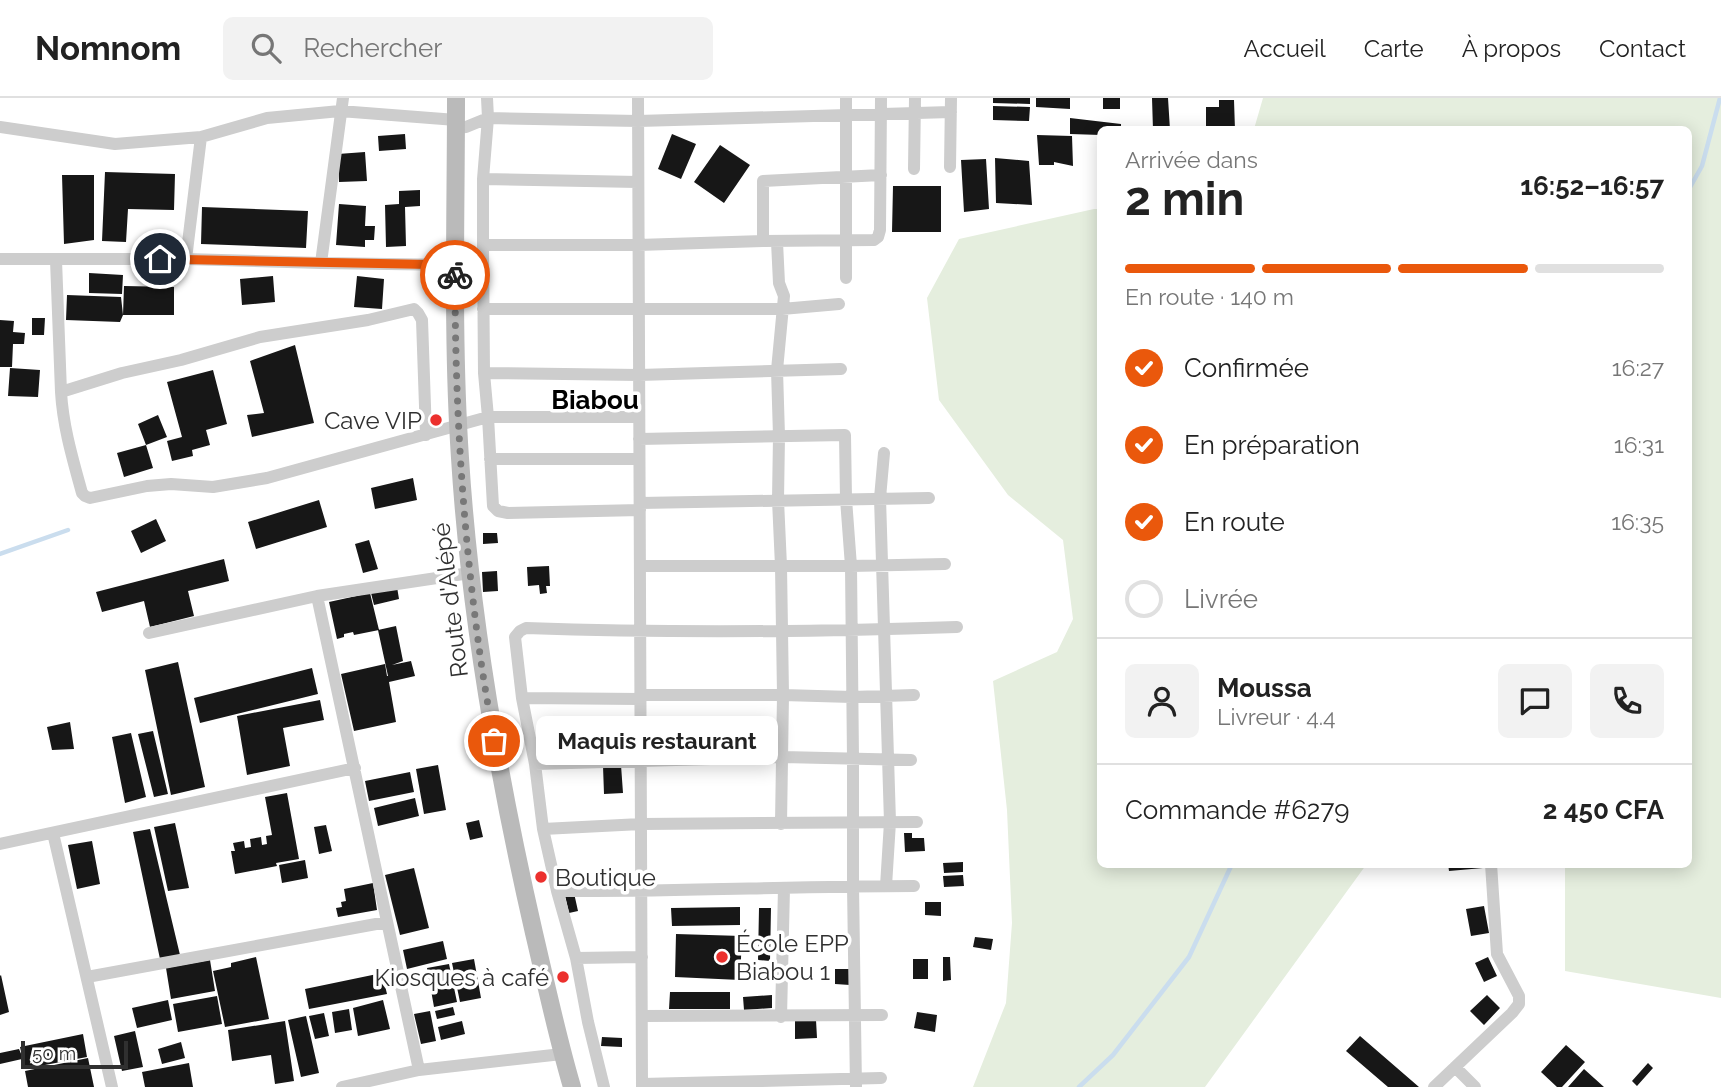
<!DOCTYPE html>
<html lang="fr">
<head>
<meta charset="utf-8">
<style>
	body { margin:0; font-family:Raleway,sans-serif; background:#f2f2f2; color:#222; height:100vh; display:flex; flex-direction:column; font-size:26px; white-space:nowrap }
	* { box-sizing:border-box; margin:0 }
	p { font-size:23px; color:#767676 }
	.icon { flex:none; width:38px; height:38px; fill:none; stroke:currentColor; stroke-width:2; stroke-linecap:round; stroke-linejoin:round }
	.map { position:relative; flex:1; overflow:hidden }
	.drawer { position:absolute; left:1097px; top:28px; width:595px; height:742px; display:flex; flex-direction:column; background:#fff; border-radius:10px; box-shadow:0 4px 18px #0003 }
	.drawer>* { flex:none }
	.scale { position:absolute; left:21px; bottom:18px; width:107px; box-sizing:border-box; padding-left:7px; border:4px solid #303030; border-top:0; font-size:19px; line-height:24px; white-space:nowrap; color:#303030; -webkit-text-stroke:5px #fff; paint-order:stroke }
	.pin { position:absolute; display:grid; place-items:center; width:60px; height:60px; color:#fff; margin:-30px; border:4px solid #fff; border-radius:50%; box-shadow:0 2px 7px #0007 }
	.courier { position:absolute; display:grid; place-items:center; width:70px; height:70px; margin:-35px; border:5px solid #ea580c; border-radius:50%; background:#fff; color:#222; box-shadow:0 2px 9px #0007 }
	.bubble { position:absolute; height:49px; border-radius:10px; background:#fff; box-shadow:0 4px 18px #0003; font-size:23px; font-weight:700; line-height:49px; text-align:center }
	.summary em { font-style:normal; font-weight:700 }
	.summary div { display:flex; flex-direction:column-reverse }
	.summary { display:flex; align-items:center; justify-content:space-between; height:119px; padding:0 28px }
	h1 { font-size:46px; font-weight:700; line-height:52px }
	.bar { display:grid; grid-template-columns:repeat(4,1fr); gap:10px 7px; align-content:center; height:84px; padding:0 28px }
	.bar i { height:9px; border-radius:5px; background:#e0e0e0 }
	.bar .on { background:#ea580c }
	.bar p { grid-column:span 4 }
	.line { display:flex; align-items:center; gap:18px; padding:0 28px; border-top:2px solid #e0e0e0 }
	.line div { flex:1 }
	.round { display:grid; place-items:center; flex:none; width:74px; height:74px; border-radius:10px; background:#f2f2f2 }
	ol { padding:0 28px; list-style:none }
	li { display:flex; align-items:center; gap:21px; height:77px }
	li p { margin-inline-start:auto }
	li .icon { padding:7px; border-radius:50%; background:#ea580c; color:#fff; stroke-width:4 }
	li:last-child { color:#767676 }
	li i { width:38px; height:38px; border:4px solid #e0e0e0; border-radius:50% }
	header { display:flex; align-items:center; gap:42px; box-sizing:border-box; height:98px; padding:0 35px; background:#fff; border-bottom:2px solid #e0e0e0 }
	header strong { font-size:33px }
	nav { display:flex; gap:38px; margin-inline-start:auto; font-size:24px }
	.search { width:490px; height:63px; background:#f2f2f2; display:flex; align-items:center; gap:18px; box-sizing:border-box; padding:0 24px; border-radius:10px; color:#767676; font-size:26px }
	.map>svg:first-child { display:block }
	.green { fill:#e5eede }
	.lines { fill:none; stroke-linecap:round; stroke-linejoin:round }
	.stream { stroke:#caddee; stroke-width:4.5 }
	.building { fill:#171717 }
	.street { stroke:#cdcdcd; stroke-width:12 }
	.secondary { stroke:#bababa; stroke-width:18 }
	.done { stroke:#787878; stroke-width:7; stroke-dasharray:0 12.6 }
	.route { stroke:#ea580c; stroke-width:9 }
	.poi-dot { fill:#ec302d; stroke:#fff; stroke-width:2.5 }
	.labels { text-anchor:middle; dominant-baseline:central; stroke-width:7; stroke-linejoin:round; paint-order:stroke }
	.poi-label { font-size:24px; fill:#303030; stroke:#fff; text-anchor:end }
	.street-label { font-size:24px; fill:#303030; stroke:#fff }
	.neighbourhood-label { font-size:26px; font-weight:bold; fill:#000; stroke:#fff }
</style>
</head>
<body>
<header>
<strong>Nomnom</strong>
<div class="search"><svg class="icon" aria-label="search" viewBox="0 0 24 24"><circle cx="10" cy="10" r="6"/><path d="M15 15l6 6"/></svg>Rechercher</div>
<nav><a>Accueil</a><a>Carte</a><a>À propos</a><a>Contact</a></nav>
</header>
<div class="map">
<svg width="1721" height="989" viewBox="0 0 1721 989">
	<rect width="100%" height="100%" fill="#fff"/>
	<path class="green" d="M1263 0H1721V900L1565 873V767L1689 766V32L1254 31Z
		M1094 111H1101V766L1366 767 1205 989H973L1006 905 1012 825 1007 712 993 583 1057 554 1073 521 1063 442 1008 397 939 302 927 200 959 141Z"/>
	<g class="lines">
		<path class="stream" d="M1689 91 1702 68 1720 0
			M0 456 68 432
			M1079 989 1113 957 1189 859 1232 766"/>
	</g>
	<path class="building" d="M993 0H1030V6L993 5Z
		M1036 0H1070V11L1036 9Z
		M1103 0H1120V11H1103Z
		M1152 0H1168L1170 32H1153Z
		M1219 2H1234L1235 32H1206V9H1219Z
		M993 8 1030 9 1029 23 993 22Z
		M1070 20 1121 26V32H1101V37L1070 36Z
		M405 36 406 51 379 53 378 38Z
		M672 36 696 46 681 81 658 71Z
		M1037 37 1072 38 1073 68 1054 64V67H1039Z
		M720 47 750 67 724 105 694 84Z
		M365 54 367 83 339 84 338 56Z
		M995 60 1029 63 1032 107 996 105Z
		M986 61 989 111 964 114 961 62Z
		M105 74 175 76 174 112 128 111 126 144 102 143Z
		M62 77H94V142L64 146Z
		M893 88H941V134H892Z
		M420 92V108L405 109 406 148 386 149 385 107 399 106V93Z
		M339 106 366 108 365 128H375L374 142H365V149L336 147Z
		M202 109 308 113 306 150 201 146Z
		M89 175 123 177 122 196 89 195Z
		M273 178 275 204 242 207 240 181Z
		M357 178 384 181 382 211 354 209Z
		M124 188 174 189V217H123Z
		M67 197 121 199 123 217 120 224 66 222Z
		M32 220H45L44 237H32Z
		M0 222 14 223 13 234 25 235 24 246H13L12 269H0Z
		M295 247 314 325 252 339 247 317 264 315 250 263Z
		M10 270 40 272 38 299 8 298Z
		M213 272 227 326 206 332 210 347 192 352 193 358 172 363 167 343 182 339 167 284Z
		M158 317 167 339 146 347 138 326Z
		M146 347 153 370 124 379 117 355Z
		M413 380 417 402 375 411 371 390Z
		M319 402 327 429 256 451 248 424Z
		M156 421 166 443 141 455 131 433Z
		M483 435H497L498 445 483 446Z
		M369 442 378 471 363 475 355 446Z
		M224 461 229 483 188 493 194 518 150 529 144 503 102 514 96 494Z
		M549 468 550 488H546L547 495 540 496 539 487 528 488 527 469Z
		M497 473 498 493 483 494 482 474Z
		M397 489 399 501 374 507 371 495Z
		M370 495 379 532 354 537 353 534 344 536V539L337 541 329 504Z
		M396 528 403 563 392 567 411 563 415 578 389 584 396 624 354 633 341 576 385 566 387 578H388L378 532Z
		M178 564 205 689 171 697 145 572Z
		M312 570 318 596 200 625 194 600Z
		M320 602 324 622 283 630 290 668 247 677 237 618Z
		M70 624 74 651 52 652 47 629Z
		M153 633 168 696 154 699 138 636Z
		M131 635 146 699 125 705 112 639Z
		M438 667 446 712 424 716 416 671Z
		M621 667 623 695 604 696 603 668Z
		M410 674 414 694 369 703 365 683Z
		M287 695 299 761 276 765 277 768 235 776 231 753H235L233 745 244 743 245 750 251 749 250 741 261 739 262 747 267 746 266 738 272 737 265 699Z
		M415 700 419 718 378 728 374 710Z
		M479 722 483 739 470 742 466 725Z
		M175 725 189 790 168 793 154 729Z
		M326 727 332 753 319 756 314 729Z
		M150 731 180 857 160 861 133 734Z
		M904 735H912V740H924L925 753 905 754Z
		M92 743 100 786 77 791 68 747Z
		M305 762 308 780 282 785 279 767Z
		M963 764V774L944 775 943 765Z
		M1448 766H1483V770L1449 773Z
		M414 770 429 830 400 837 385 777Z
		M963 777 964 788 944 789 943 778Z
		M373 785 377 812 338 819 336 810 342 809 341 804 346 803 344 791Z
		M574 795 578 813 569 815 565 797Z
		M925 804H941V818L925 817Z
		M1484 808 1489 835 1471 838 1466 811Z
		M740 809V827L672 828 671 810Z
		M759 810H771L770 863 758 862Z
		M676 836 742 838 740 882 675 879Z
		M975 839 993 841 991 852 973 849Z
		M443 843 447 861 407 871 403 852Z
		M256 859 269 921 225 929 213 873 231 869V865Z
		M943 859H950L951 882 943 883Z
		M1488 859 1497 878 1484 884 1475 865Z
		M474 861 481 900 460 904 452 865Z
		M913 861H928V881H913Z
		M210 862 215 893 171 901 166 870Z
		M449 866 457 904 434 909 427 870Z
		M835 871H851L850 887 835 886Z
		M382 875 387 896 309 911 305 891Z
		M1 877 9 914 0 917V878Z
		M670 894H730V911H669Z
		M772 897V910L744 912 743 899Z
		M1487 897 1500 910 1484 927 1470 913Z
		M217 898 222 926 178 934 173 906Z
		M168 902 172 922 137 930 132 910Z
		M383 902 390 931 358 938 353 910Z
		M453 909 455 917 437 921 435 913Z
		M349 911 352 932 335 935 332 914Z
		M430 913 436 943 421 946 414 916Z
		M917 914 937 917 935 934 914 930Z
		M324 915 329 938 315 941 309 918Z
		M306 918 319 975 301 979 288 922Z
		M816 922 817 940 795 941V923Z
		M285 923 294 983 275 986 271 957 232 963 228 932Z
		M462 923 465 936 441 942 438 929Z
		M135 933 143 969 122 973 114 938Z
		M83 936 87 959 24 971 22 961 0 966V955L19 951 22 958 20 949Z
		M1360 938 1419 989H1388L1346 953Z
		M602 939 622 940V949L601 948Z
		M181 944 185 960 162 966 158 951Z
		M1566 947 1585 964 1562 989H1557L1541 974Z
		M88 960 94 989H28L25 973Z
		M189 965 193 989H145L142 974Z
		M1648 965 1653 970 1637 988 1632 983Z
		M1584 971 1604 989H1568Z"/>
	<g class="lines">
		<path class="street" d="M487 0 488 20 483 81V147L484 275 488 319 493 408 498 413 508 415 640 412
			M638 0 642 989
			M0 29 115 46 201 39 267 20 340 13 456 22
			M456 30 466 29 488 20 638 23 951 14
			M950 69 951 0
			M914 71 915 0
			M483 81 638 84
			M763 143V83L881 77
			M777 144 779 185 784 198 777 272 779 338 778 402 781 468 783 597 781 726
			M483 147H638L763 143 874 142 878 139 880 132 881 0
			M0 161H186L321 165 455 167
			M186 161 201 39
			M56 162 61 294 122 275 181 262 260 239 368 222 414 211 418 215 422 222 426 337
			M321 165 343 0
			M846 180V0
			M483 211H782L839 206
			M484 275 639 277 841 271
			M61 294C63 329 73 362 82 395L85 398 90 400 147 388 171 386 213 389 267 380 488 319H639
			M639 341 845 337 846 401 851 468 853 661V788L856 989
			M884 355 880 400 890 724 886 788
			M490 361H639
			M640 405 929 400
			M640 468H851L945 466
			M317 498 419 972
			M149 535 317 498 470 475
			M641 597H783L852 599 914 597
			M522 600 640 601
			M535 666 783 659 911 662
			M543 731 641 726 917 724
			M53 735 112 989
			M0 746 355 670
			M557 793C676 794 795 788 914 788
			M576 860 642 859
			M87 879 387 824
			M642 918 882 917
			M781 919 784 790
			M1455 969 1475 989
			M642 986 881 980
			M342 989 419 972 562 956
			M604 989 588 924 576 860 557 793 543 731 535 666 522 600 515 539 520 533 526 530C669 535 813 534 957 529
			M1434 989 1512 915 1519 906V898L1497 856 1491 766"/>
		<path class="secondary" d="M456 0C456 120 452 240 460 360 470 520 498 678 534 835 546 886 557 938 572 989"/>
	</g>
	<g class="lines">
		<path class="done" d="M455 177C455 301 462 425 479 549 483 580 489 612 494 643"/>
		<path class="route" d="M160 161 455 167V177"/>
	</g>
	<g class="poi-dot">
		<circle cx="436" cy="322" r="7"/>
		<circle cx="541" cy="779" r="7"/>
		<circle cx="722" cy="859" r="7"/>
		<circle cx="563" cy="879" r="7"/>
	</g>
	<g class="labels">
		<g class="poi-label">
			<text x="422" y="322">Cave VIP</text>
			<text x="555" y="779" text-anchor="start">Boutique</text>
			<text x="736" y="845" text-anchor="start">École EPP<tspan x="736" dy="28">Biabou 1</tspan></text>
			<text x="549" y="879">Kiosques à café</text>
		</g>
		<g class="street-label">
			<text transform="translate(450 502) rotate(-97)">Route d'Alépé</text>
		</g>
		<g class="neighbourhood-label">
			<text x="595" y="302">Biabou</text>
		</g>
	</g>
</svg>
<div class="scale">50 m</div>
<div class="pin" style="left:494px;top:643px;background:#ea580c"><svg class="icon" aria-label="bag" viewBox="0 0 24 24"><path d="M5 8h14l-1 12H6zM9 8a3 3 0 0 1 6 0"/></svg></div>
<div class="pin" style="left:160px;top:161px;background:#1f2937"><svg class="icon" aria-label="home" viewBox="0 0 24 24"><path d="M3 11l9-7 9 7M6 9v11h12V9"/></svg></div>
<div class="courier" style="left:455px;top:177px"><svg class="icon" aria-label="bike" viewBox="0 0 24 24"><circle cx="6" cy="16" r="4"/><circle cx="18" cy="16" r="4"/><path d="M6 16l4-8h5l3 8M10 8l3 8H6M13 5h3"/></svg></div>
<div class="bubble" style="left:536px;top:618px;width:242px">Maquis restaurant</div>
<section class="drawer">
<div class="summary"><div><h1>2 min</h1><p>Arrivée dans</p></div><em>16:52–16:57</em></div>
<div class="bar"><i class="on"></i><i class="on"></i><i class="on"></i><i></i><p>En route · 140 m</p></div>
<ol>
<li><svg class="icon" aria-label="check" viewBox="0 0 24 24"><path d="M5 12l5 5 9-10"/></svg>Confirmée<p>16:27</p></li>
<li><svg class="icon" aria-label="check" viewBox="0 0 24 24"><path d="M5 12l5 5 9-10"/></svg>En préparation<p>16:31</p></li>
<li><svg class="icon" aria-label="check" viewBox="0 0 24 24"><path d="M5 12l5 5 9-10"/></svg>En route<p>16:35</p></li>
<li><i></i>Livrée</li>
</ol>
<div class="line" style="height:126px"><a class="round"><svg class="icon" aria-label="person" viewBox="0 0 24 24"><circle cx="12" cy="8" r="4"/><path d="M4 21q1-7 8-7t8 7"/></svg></a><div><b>Moussa</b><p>Livreur · 4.4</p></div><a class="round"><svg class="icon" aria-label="chat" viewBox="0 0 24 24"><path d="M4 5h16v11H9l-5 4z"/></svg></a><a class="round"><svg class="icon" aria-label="phone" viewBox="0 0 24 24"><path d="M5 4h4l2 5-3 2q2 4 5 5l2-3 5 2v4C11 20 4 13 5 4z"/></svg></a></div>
<div class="line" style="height:91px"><div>Commande #6279</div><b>2 450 CFA</b></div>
</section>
</div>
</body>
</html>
